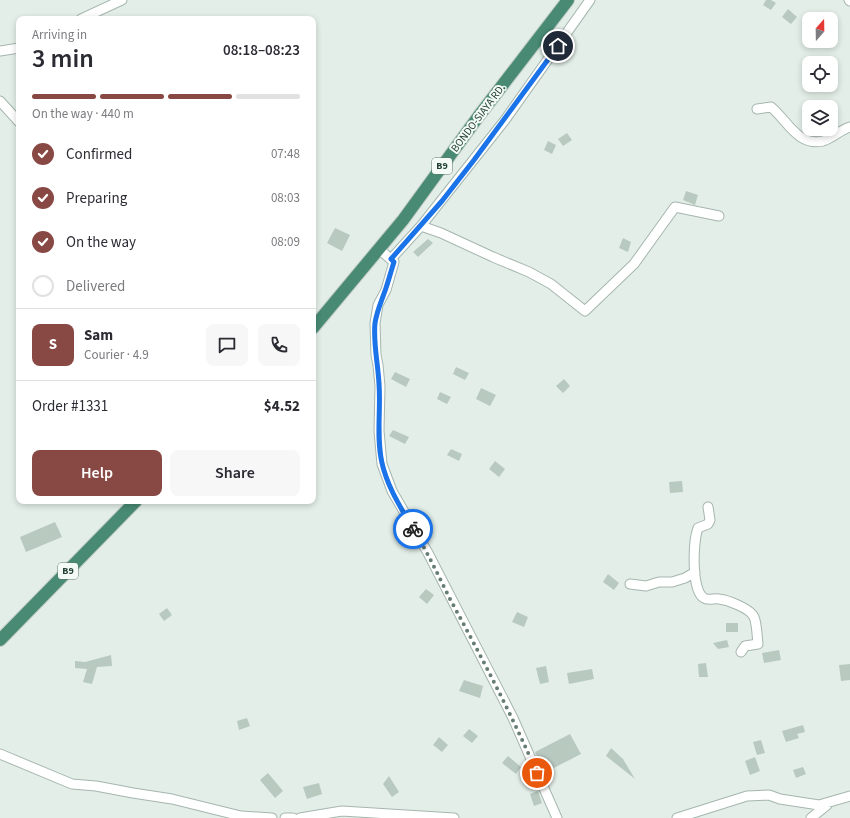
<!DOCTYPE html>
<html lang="en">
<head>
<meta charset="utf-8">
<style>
	body { margin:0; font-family:"Source Sans 3",sans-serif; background:#f7f7f7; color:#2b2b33; height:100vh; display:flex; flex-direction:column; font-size:15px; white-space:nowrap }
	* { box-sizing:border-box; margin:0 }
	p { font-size:13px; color:#7c7c81 }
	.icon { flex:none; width:22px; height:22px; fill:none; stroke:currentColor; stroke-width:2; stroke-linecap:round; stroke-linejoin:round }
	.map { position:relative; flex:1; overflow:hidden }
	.panel { position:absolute; left:16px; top:16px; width:300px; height:488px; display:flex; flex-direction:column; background:#fff; border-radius:8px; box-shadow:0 2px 6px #0003 }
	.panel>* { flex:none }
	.needle { width:26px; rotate:20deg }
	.fabs { position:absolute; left:802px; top:12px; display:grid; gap:8px }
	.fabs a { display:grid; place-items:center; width:36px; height:36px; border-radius:8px; background:#fff; box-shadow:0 2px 6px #0003; font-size:20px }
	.pin { position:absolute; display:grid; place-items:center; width:34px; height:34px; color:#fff; margin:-17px; border:2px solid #fff; border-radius:50%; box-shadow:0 1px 4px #0007 }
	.courier { position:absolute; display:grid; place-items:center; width:40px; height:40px; margin:-20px; border:3px solid #1a73e8; border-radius:50%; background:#fff; color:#222; box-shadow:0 1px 5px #0007 }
	.head em { font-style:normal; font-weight:600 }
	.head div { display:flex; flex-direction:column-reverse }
	.head { display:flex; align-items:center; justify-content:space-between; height:68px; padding:0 16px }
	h1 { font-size:26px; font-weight:600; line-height:30px }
	.bar { display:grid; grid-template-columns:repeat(4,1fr); gap:6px 4px; align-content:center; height:48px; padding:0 16px }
	.bar i { height:5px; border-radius:3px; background:#e1e1e2 }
	.bar .selected { background:#884843 }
	.bar p { grid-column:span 4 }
	.line { display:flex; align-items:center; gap:10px; padding:0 16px; border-top:1px solid #e1e1e2 }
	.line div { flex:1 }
	.round { display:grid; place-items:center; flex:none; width:42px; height:42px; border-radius:8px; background:#f7f7f7 }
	ol { padding:0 16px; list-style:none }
	li { display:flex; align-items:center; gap:12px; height:44px }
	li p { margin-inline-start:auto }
	li .icon { padding:4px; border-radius:50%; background:#884843; color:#fff; stroke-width:4 }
	li:last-child { color:#7c7c81 }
	li i { width:22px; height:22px; border:2px solid #e1e1e2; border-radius:50% }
	.primary-button { display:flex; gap:8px; margin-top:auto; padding:8px 16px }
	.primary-button a { flex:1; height:46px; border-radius:8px; background:#884843; color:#fff; font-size:16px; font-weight:600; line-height:46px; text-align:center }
	.primary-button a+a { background:#f7f7f7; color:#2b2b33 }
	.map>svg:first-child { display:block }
	.building { fill:#b8c9c0 }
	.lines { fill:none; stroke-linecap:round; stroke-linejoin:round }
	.minor-casing { stroke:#a5b6ae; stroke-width:11 }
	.trunk-casing { stroke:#c1cac6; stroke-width:14 }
	.minor { stroke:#fff; stroke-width:9 }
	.trunk { stroke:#488a73; stroke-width:12 }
	.done { stroke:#667d73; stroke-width:4; stroke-dasharray:0 7.2 }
	.route { stroke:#1a73e8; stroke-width:5 }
	.labels { text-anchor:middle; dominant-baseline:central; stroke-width:4; stroke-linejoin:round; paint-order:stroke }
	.shield { fill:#f4faf6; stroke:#61786e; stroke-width:1 }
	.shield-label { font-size:10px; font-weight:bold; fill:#224034 }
	.street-label { font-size:11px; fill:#224034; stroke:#f4faf6 }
</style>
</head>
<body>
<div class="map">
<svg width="850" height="818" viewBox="0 0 850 818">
	<rect width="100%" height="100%" fill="#e3eee8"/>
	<path class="building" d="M766 0H771L776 3 771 10 763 5Z
		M788 9 797 17 791 24 782 17Z
		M567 133 572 140 563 146 558 139Z
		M548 141 556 145 552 154 544 150Z
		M686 191 698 195 695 205 683 200Z
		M335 228 350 235 342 251 327 243Z
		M623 238 631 242 628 252 619 248Z
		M428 239 433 243 418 257 413 252Z
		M456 367 469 373 465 380 453 374Z
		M395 372 410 379 406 387 391 379Z
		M564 379 570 386 563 393 556 386Z
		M481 388 496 395 490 406 476 399Z
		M440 392 451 397 447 404 437 399Z
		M393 430 409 437 405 444 389 436Z
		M451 449 462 454 459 461 447 455Z
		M495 461 505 469 499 477 489 469Z
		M682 481 683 492 670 493 669 482Z
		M55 522 62 537 26 552 20 537Z
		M608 574 619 583 614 590 603 582Z
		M426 589 434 595 427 604 419 597Z
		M167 608 172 615 164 621 159 614Z
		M517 612 528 617 524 627 512 622Z
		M726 623H738V632H726Z
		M727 640 729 647 718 649 713 643Z
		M779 650 781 660 764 663 762 653Z
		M111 655 112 666 97 667 92 684 83 682 87 669 75 668V661L85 662Z
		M706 663 708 677H699L698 664Z
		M850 664V680L841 681 839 665Z
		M546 666 549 682 540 684 536 668Z
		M592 669 594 679 569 684 567 673Z
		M464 680 483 686 480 698 459 691Z
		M247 718 250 726 239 730 237 721Z
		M803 725 805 732 797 734 799 738 786 742 782 731Z
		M469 729 478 736 472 743 463 736Z
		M570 734 581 754 544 773 535 752Z
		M439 737 448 745 442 752 433 745Z
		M761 740 765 753 757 755 753 742Z
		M611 748 623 759 635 779 606 756Z
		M508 756 521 767 516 774 502 763Z
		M755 757 760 771 750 775 745 761Z
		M803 767 806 774 796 778 793 770Z
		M268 773 283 791 275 798 260 780Z
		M389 776 399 792 392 797 383 784Z
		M319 783 322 794 307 799 303 787Z
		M538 791 542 803 534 806 530 794Z"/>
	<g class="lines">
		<g class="minor-casing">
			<path id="minor" d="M849 0 850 1
				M81 19 122 0
				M0 51 19 48
				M0 101 19 122
				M757 109 771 107C787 120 798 147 823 141 833 138 840 130 850 127
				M421 226 505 120 590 0
				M379 249 394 262 386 290 378 305 375 323 376 355 378 365 380 386 379 431 382 464 392 491 428 553 513 718 557 818
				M391 259 421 226 441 233 493 257 529 272 551 284 585 311 634 264 675 207 719 216
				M708 507 710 520 708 524 698 528C693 541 691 591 704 598 708 601 714 598 719 599 727 600 750 608 754 617 757 624 757 636 758 644L745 646 741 652
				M630 584 646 586 659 582H672L685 578 695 572
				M0 754 72 784 96 786 133 793 172 799 241 816 272 818
				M285 818H293
				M300 818 342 811 454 818
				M677 818 747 796 769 795 780 799 819 805 850 796
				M811 818 827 805"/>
		</g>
		<g class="trunk-casing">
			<path id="trunk" d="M313 328 403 220 478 117 568 0
				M0 640 136 501"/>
		</g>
		<use href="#minor" class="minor"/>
		<use href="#trunk" class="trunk"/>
	</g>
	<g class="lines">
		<path class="done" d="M413 529C427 551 438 575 450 599 481 656 511 713 537 773"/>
		<path class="route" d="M413 529C401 508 387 486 382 463 376 437 381 410 379 384 378 363 373 343 375 323 377 310 382 300 386 288 389 279 391 271 394 262L391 259 442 201 474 160 558 46"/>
	</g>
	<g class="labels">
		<g class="shield">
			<rect x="432" y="158" width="20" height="16" rx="3"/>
			<rect x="58" y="563" width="20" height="16" rx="3"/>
		</g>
		<g class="shield-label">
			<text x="442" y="166">B9</text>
			<text x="68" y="571">B9</text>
		</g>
		<g class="street-label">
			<text transform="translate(478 118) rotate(-53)">BONDO-SIAYA RD.</text>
		</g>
	</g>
</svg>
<div class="fabs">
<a><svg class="needle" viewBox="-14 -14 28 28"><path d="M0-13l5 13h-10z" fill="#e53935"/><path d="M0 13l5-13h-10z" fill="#7c7c81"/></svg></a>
<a><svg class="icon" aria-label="locate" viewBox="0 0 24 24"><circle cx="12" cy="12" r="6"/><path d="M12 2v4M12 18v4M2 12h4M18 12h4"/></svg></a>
<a><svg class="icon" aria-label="layers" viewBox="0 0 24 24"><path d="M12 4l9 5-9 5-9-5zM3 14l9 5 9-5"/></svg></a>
</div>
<div class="pin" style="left:537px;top:773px;background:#ea580c"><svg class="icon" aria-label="bag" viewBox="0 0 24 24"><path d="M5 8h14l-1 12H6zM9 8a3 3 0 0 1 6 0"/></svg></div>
<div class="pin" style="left:558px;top:46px;background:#1f2937"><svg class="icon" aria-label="home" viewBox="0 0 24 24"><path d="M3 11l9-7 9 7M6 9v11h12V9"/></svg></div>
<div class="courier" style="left:413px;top:529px"><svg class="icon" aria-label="bike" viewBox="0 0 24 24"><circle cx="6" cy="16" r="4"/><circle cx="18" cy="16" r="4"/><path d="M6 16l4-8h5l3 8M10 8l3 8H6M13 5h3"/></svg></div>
<section class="panel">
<div class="head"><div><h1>3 min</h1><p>Arriving in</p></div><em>08:18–08:23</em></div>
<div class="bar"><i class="selected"></i><i class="selected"></i><i class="selected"></i><i></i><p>On the way · 440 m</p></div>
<ol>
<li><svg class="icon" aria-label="check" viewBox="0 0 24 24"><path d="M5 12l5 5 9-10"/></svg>Confirmed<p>07:48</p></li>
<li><svg class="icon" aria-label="check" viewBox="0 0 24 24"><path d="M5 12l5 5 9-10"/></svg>Preparing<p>08:03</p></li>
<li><svg class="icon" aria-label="check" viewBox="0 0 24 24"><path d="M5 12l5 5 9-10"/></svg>On the way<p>08:09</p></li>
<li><i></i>Delivered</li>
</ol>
<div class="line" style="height:72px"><b class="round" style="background:#884843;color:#fff">S</b><div><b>Sam</b><p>Courier · 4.9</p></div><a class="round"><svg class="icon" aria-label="chat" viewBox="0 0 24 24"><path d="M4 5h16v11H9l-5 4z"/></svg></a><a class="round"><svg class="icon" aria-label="phone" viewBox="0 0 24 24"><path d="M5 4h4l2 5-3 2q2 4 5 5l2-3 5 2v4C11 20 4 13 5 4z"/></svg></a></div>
<div class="line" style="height:52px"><div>Order #1331</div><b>$4.52</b></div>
<div class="primary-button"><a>Help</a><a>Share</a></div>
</section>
</div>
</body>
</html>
